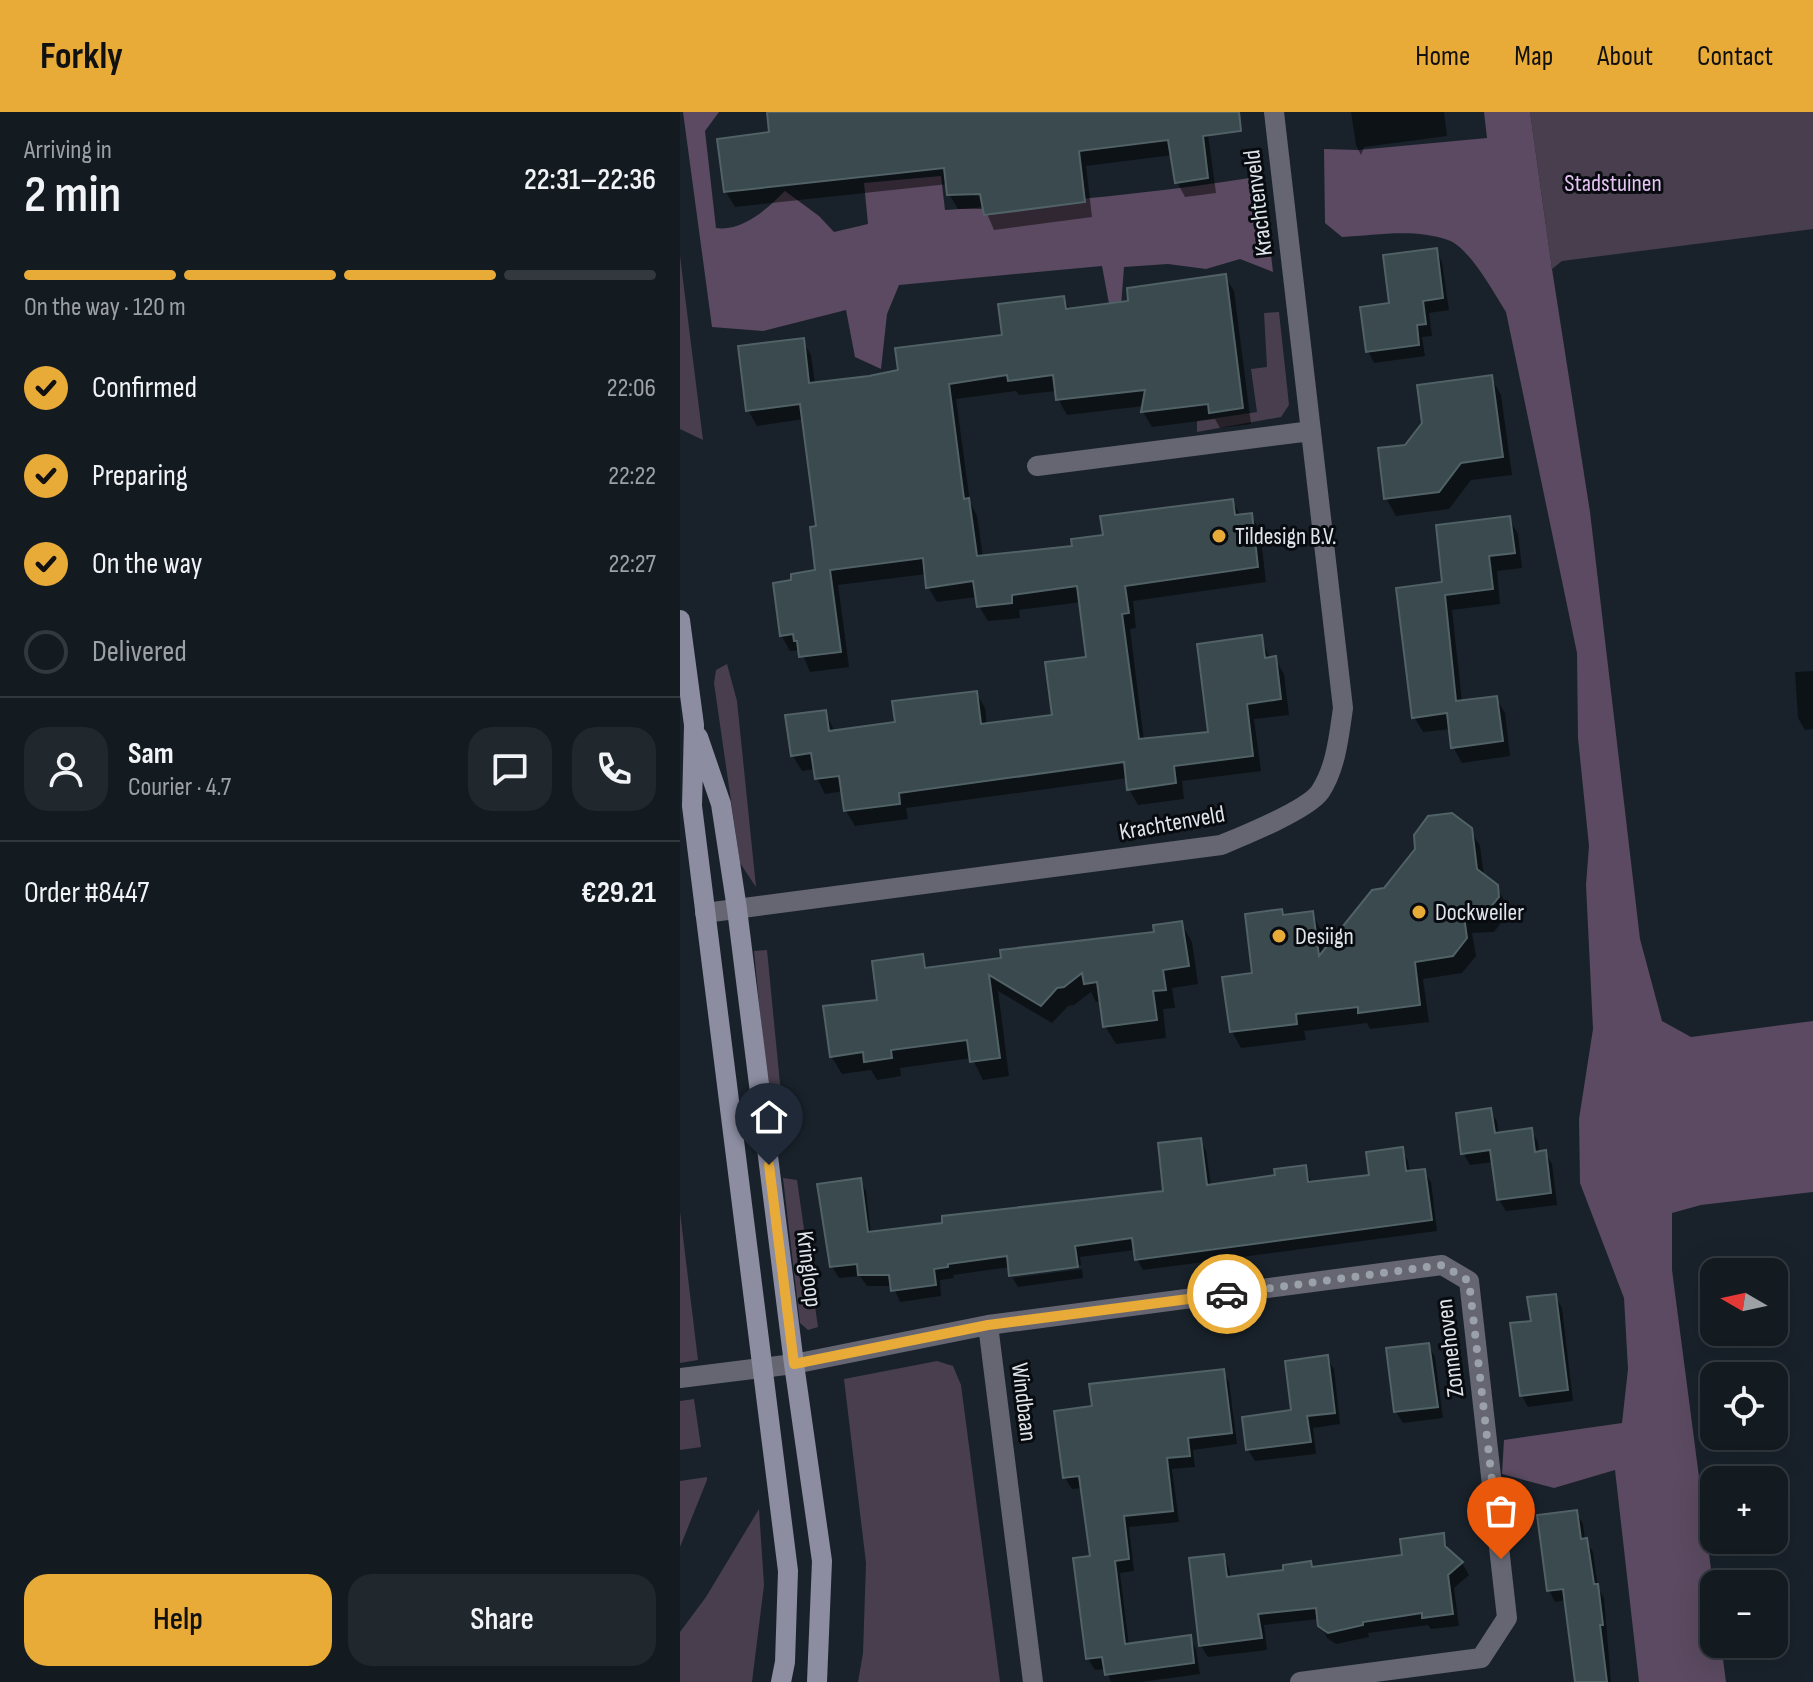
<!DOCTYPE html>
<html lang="en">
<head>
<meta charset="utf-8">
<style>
	body { margin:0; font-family:"Sofia Sans Condensed",sans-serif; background:#20272d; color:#f1f3f6; height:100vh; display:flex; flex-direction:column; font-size:30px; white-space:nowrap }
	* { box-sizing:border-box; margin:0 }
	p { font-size:26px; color:#9da1a5 }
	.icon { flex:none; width:44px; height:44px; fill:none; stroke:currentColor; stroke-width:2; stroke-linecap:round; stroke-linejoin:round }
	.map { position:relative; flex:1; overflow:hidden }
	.details { display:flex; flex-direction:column; background:#131a20; width:680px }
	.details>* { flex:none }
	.needle { width:52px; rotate:279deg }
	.controls { position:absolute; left:1020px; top:1146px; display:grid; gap:16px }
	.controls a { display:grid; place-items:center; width:88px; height:88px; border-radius:16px; background:#131a20; box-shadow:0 8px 32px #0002,0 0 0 2px #32383e; font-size:40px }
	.pin { position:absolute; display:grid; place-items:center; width:68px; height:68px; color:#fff; margin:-82px -34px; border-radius:50% 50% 50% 0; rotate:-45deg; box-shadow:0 0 8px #0007 }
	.pin .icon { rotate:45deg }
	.courier { position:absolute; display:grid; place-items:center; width:80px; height:80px; margin:-40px; border:6px solid #e8ab37; border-radius:50%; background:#fff; color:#222; box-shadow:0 2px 10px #0007 }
	.head em { font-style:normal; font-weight:600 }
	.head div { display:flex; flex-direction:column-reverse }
	.head { display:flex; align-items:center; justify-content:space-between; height:136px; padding:0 24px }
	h1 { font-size:52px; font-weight:600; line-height:60px }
	.bar { display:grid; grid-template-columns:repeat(4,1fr); gap:12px 8px; align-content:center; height:96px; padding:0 24px }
	.bar i { height:10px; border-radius:6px; background:#32383e }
	.bar .selected { background:#e8ab37 }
	.bar p { grid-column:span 4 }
	.line { display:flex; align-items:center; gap:20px; padding:0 24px; border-top:2px solid #32383e }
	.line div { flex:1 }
	.round { display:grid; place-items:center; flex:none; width:84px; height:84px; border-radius:24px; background:#20272d }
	ol { padding:0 24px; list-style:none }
	li { display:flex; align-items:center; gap:24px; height:88px }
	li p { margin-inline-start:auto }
	li .icon { padding:8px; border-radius:50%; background:#e8ab37; color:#111; stroke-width:4 }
	li:last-child { color:#9da1a5 }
	li i { width:44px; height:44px; border:4px solid #32383e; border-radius:50% }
	.primary-button { display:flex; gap:16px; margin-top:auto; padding:16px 24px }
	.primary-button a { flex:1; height:92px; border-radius:24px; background:#e8ab37; color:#111; font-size:32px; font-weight:600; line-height:92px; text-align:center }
	.primary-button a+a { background:#20272d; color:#f1f3f6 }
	header { display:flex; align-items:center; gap:48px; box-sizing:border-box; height:112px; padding:0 40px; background:#e8ab37; color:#111 }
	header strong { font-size:38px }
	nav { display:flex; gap:44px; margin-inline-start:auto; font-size:28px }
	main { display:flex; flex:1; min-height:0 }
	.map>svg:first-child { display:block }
	.green { fill:#493e4d }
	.forest { fill:#5b4a61 }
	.shadow { fill:#0007 }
	.building { fill:#3a4a4e; stroke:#516266; stroke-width:2 }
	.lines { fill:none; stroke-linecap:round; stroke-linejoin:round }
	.street { stroke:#656672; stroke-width:20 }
	.secondary { stroke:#8c8da1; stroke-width:20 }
	.done { stroke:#9aa1a8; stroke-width:8; stroke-dasharray:0 14.4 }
	.route { stroke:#e8ab37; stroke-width:10 }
	.poi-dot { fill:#e8ab37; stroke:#080b0f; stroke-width:3 }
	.labels { text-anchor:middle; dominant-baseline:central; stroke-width:6; stroke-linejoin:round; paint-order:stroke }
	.park-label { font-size:24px; fill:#e5c3f2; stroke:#080b0f }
	.street-label { font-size:24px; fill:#dfe5eb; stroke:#080b0f }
	.poi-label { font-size:24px; fill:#dfe5eb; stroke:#080b0f; text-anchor:start }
</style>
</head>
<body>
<header>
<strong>Forkly</strong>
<nav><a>Home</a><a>Map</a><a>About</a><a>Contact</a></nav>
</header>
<main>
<section class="details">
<div class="head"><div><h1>2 min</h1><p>Arriving in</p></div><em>22:31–22:36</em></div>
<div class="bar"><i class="selected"></i><i class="selected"></i><i class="selected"></i><i></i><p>On the way · 120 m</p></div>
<ol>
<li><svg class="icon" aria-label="check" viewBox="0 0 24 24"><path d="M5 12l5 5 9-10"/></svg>Confirmed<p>22:06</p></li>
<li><svg class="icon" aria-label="check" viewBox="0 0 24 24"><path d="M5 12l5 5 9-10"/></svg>Preparing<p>22:22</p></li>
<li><svg class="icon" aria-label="check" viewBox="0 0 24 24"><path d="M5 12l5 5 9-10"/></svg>On the way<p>22:27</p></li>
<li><i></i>Delivered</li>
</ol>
<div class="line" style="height:144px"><a class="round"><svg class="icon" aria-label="person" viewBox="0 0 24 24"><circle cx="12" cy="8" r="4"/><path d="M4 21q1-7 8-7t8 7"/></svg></a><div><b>Sam</b><p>Courier · 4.7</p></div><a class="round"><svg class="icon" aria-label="chat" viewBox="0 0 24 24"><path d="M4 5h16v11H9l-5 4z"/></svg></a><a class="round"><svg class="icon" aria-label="phone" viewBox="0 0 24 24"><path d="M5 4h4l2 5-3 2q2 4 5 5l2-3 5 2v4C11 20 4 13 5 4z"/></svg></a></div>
<div class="line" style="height:104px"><div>Order #8447</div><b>€29.21</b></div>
<div class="primary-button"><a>Help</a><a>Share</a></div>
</section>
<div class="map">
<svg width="1133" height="1570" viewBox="0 0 1133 1570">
	<rect width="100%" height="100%" fill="#19222b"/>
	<path class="green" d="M850 0H1133V117L882 149 872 157Z
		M0 144 23 328 0 317Z
		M599 200 609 293 601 305 517 320V309L577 300 571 257 587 255 584 201Z
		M47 552 57 589 76 775 60 751 34 571 36 558Z
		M87 838 104 1013 91 1014 74 839Z
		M103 1066 117 1068 138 1215 128 1218 120 1211Z
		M0 1100 18 1248 0 1251Z
		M257 1249 273 1254 281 1273 320 1570H178L183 1541 186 1451 164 1267Z
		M14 1287 21 1335 0 1338V1289Z
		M27 1365V1368L0 1435V1369Z
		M79 1397 84 1473 72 1570H0V1520L26 1485Z"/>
	<path class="forest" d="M3 0H39L25 19 36 116C63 120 88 96 105 79L139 104 154 120 188 112 184 71 261 64 265 98C371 91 477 81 582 64L593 160 560 147 526 157 488 152 444 155 441 195 430 197 422 154 219 173 207 202 201 257 175 245 166 198 83 219 32 215Z
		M804 0H850L872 157 910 400 960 827 982 909 1011 925 1133 909V1080L1021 1093 992 1101V1158L1034 1480V1532H1041L1046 1570H959L935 1358 874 1376 822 1362 824 1328 942 1311 948 1257 944 1186 900 1071 899 1007 913 917 906 773 909 734 898 626 897 541 826 200C814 181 789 135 768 128 735 116 696 123 662 125L645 111 644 37 678 38 807 26Z"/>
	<path class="shadow" d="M96 0H517L528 23 536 81 505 85 497 70 493 43 406 54 412 105 314 118 305 97H278L269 82 268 72 55 95 46 80 91 21Z
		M671 0H764L767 24 684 35 681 43 676 33Z
		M756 138 762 150 769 198 749 201 752 224 742 225 745 244 694 251 688 239 711 193Z
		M545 164 554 179 571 312 540 316 535 307 472 315 463 300 464 294 387 303 378 287 377 279 339 283 336 279 276 287 290 390 297 404 303 445 394 436 552 389 561 404 571 403 580 419 586 470 453 489 456 516 450 517 464 629 530 622 581 526 590 547 595 546 604 562 609 603 574 607 581 659 502 669 504 687 458 693 449 677 448 666 226 696 228 707 175 714 166 699 164 679 145 682 137 666 135 657 122 659 113 644 145 600 155 620 217 612 296 581 305 596 307 614 374 605 408 547 401 490 339 498 340 506 308 509 299 494 297 485 257 490 248 475 247 462 158 473 169 555 130 560 121 538 110 539 101 523 114 470 137 460 138 415 124 307 77 314 68 298 122 228 131 243 135 272 220 260 324 225 383 186 390 198 450 191Z
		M811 265 821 283 832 363 791 368 769 397 716 404 706 386 726 334Z
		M829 406 838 422 842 456 817 459 820 492 772 498 782 590 816 586 825 601 830 644 782 651 773 635 771 617 743 620 734 605 765 472Z
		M1133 559V617L1125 618 1118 606 1115 560Z
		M790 717 800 734 804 765 816 774 826 792 827 803 814 820 792 821 796 844 782 861 743 867 749 910 690 917 687 911 624 919 626 928 561 936 552 920 601 799 604 804 632 801 641 818 644 840 705 778Z
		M501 811 512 830 518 872 492 876 495 896 483 897 486 926 436 932 425 914 422 889 416 890 411 880 394 893 388 894 372 911 318 879 329 964 303 968 292 946 220 956 221 964 197 968 191 958 162 962 151 944 242 845 249 858 476 822Z
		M810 998 817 1010 819 1022 851 1018 858 1030 859 1041 865 1040 872 1052 877 1093 826 1099 819 1088 814 1050 790 1053 783 1041Z
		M520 1028 526 1039 531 1074 597 1065 624 1055 632 1072 692 1064 722 1038 728 1049 730 1061 744 1059 751 1070 757 1119 463 1158 457 1147 455 1138 400 1145 401 1153 333 1161V1166L402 1157 403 1166 338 1175 331 1163 330 1155 273 1163 274 1166 260 1168 261 1184 220 1190 213 1174H187L180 1164 159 1166 152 1155 180 1068 186 1079 191 1122 485 1081Z
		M875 1184 882 1196 893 1289 848 1295 842 1284 853 1210Z
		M748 1233 755 1245 763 1306 723 1311 716 1300Z
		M647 1246 654 1257 660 1312 633 1316 636 1342 575 1349 568 1338 613 1300Z
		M542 1259 549 1270 557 1332 513 1338 515 1355 492 1357 499 1410 449 1415 454 1459 440 1461 449 1534 510 1526 516 1537 520 1562 461 1570H431L426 1557 415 1558 408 1547 412 1446 403 1376 392 1377 385 1366 414 1296Z
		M896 1400 903 1412 905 1428 913 1440 918 1476 924 1486 931 1570H897L886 1488 875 1490 869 1478Z
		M762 1423 770 1441 782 1451 789 1463 774 1476 779 1514 751 1517 748 1513 688 1521 689 1525 656 1532 647 1526 639 1507 584 1513 587 1538 528 1545 521 1534 511 1448 543 1444 549 1456 551 1467 724 1444Z"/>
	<path class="building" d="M87 0H559L561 19 523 24 528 66 495 71 488 28 399 39 405 90 304 103 300 82 267 83 264 56 44 80 37 27 89 20Z
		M757 136 763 186 743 189 746 212 737 213 739 233 686 240 680 195 709 191 703 143Z
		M546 162 563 296 529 301 528 292 461 300 465 278 376 288 373 263 328 269 327 263 269 272 284 387 289 386 297 444 392 434 391 427 423 423 420 404 553 387 555 403 572 401 578 455 445 474 449 501 442 502 459 627 528 620 517 532 582 523 585 546 596 544 601 587 567 592 573 644 494 654 496 671 447 678 444 650 219 681 220 692 164 699 159 664 135 667 131 641 111 644 105 603 146 598 149 619 215 610 212 589 297 579 301 612 372 603 365 550 406 545 397 474 332 483V491L297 495 293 469 246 476 243 446 150 458 161 540 119 545 117 529H114L113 522 100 524 93 471 111 468V462L135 458 130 415 136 414 120 292 66 299 58 234 124 226 129 271 189 264 218 258 215 236 322 223 318 192 384 184 386 197 448 189 447 176Z
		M812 263 823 345 781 351 759 380 704 387 698 336 725 333 742 311 737 273Z
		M830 404 835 441 809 444 813 477 765 483 776 589 817 584 823 629 771 636 767 601 732 606 716 476 762 470 756 413Z
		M772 701 792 716 797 757 818 773 819 785 804 803 784 804 787 826 773 844 735 850 740 893 678 901V895L616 902 617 912 550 920 542 865 572 861 565 802 602 797 603 803 633 799 639 844 692 778 704 776 735 737 734 723 748 704Z
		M502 809 509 854 483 858 486 878 473 879 477 908 423 915 417 870 404 872 402 861 384 875 377 876 361 894 309 863 320 946 290 950 287 928 211 938 212 946 184 950 183 940 150 945 143 894 197 888 192 849 243 842 245 856 321 846 320 838 474 820 473 813Z
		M811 996 815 1021 852 1016 855 1040 866 1038 871 1081 817 1088 810 1038 781 1042 776 1001Z
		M521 1026 527 1073 595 1063 594 1057 626 1053 628 1070 689 1063 686 1040 723 1035 726 1059 745 1057 752 1108 455 1148 452 1126 395 1134 398 1155 329 1164 327 1144 268 1152V1155L254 1157 256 1173 211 1179 209 1163H178L177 1152 150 1155 137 1072 181 1066 188 1120 262 1111V1104L483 1079 478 1031Z
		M876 1182 888 1278 840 1284 830 1211 851 1209 847 1185Z
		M749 1231 758 1295 714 1300 706 1236Z
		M648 1243 655 1301 627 1304 631 1330 566 1338 562 1305 611 1298 605 1249Z
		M544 1257 552 1321 508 1326 510 1344 487 1346 493 1399 444 1404 449 1447 435 1449 445 1532 511 1523 514 1551 425 1563 422 1545 406 1547 393 1446 410 1444 399 1364 383 1366 374 1299 412 1294 409 1272Z
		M897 1398 901 1427 907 1426 914 1472H918L923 1513H920L927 1570H895L883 1477 867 1479 857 1403Z
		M764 1421 765 1434 783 1450 768 1463 773 1502 742 1506V1501L683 1510V1513L648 1521 638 1514 636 1496 578 1502 582 1526 519 1534 509 1446 544 1442 547 1465 603 1458V1453L631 1449 632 1455 722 1443 720 1427Z"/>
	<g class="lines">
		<path class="street" d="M357 354 631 319
			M25 801 541 733C563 724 627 698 640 680 656 656 659 624 663 596L594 0
			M308 1213 762 1153 789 1169 827 1506 801 1546 620 1570
			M0 1266 114 1252 308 1213 353 1570"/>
		<path class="secondary" d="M0 508 14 613 12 694 108 1459 105 1550 101 1570
			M18 625 41 692 57 797 114 1252 142 1449 137 1570"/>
	</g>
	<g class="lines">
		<path class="done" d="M547 1182 762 1153 789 1169 821 1447"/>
		<path class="route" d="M89 1053 114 1252 308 1213 547 1182"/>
	</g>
	<g class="poi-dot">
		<circle cx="539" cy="424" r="8"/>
		<circle cx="739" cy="800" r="8"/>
		<circle cx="599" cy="824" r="8"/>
	</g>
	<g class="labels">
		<g class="park-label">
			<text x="933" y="71">Stadstuinen</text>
		</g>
		<g class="street-label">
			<text transform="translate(578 91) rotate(-97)">Krachtenveld</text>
			<text transform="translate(492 711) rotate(-10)">Krachtenveld</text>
			<text transform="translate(129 1157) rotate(83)">Kringloop</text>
			<text transform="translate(770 1236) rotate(-97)">Zonnehoven</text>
			<text transform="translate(344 1290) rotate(83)">Windbaan</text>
		</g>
		<g class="poi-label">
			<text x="555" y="424">Tildesign B.V.</text>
			<text x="755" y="800">Dockweiler</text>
			<text x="615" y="824">Desiign</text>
		</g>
	</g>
</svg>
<div class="controls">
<a><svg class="needle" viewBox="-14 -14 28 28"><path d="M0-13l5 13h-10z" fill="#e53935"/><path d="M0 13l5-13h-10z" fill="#9da1a5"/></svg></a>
<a><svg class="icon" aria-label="locate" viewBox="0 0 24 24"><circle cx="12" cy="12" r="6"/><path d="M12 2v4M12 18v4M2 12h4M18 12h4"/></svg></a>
<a>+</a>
<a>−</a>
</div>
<div class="pin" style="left:821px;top:1447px;background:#ea580c"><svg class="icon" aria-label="bag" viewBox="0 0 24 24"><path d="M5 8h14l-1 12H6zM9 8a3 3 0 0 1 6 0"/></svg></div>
<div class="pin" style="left:89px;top:1053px;background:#1f2937"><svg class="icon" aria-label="home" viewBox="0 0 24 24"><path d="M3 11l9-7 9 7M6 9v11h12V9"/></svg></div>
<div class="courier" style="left:547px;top:1182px"><svg class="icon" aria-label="car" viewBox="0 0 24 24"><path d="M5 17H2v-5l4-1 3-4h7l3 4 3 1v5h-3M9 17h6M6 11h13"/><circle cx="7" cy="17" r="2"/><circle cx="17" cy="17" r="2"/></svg></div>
</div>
</main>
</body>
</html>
